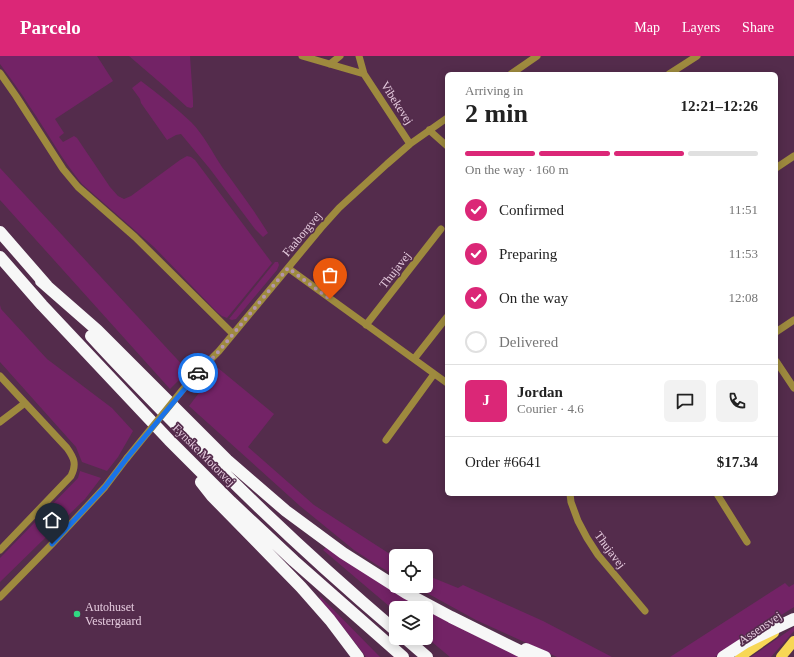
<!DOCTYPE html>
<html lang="en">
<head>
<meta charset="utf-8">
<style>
	body { margin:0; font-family:Georgia,serif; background:#f2f2f2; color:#222; height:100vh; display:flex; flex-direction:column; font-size:15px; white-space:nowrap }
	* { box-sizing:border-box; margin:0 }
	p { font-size:13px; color:#767676 }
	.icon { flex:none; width:22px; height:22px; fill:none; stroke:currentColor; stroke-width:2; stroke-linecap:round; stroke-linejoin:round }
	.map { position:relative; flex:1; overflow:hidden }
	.panel { position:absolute; left:445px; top:16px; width:333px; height:424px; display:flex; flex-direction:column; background:#fff; border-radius:6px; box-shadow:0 2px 10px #0003 }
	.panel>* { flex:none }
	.fabs { position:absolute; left:389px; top:493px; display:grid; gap:8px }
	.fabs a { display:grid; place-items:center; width:44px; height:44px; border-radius:6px; background:#fff; box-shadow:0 2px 10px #0003; font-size:20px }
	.pin { position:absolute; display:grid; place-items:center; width:34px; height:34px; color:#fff; margin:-41px -17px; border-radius:50% 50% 50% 0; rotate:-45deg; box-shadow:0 0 4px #0007 }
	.pin .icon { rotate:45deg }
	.courier { position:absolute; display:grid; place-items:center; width:40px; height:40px; margin:-20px; border:3px solid #1a73e8; border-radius:50%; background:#fff; color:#222; box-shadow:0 1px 5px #0007 }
	.summary em { font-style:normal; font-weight:600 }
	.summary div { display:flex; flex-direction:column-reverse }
	.summary { display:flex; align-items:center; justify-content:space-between; height:68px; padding:0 20px }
	h1 { font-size:26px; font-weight:600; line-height:30px }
	.bar { display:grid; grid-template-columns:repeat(4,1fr); gap:6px 4px; align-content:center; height:48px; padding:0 20px }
	.bar i { height:5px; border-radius:3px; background:#e0e0e0 }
	.bar .on { background:#db2777 }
	.bar p { grid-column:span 4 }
	.line { display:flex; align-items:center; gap:10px; padding:0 20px; border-top:1px solid #e0e0e0 }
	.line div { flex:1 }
	.round { display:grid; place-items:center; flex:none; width:42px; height:42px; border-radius:6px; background:#f2f2f2 }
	ol { padding:0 20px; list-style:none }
	li { display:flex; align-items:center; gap:12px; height:44px }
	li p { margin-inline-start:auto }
	li .icon { padding:4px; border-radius:50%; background:#db2777; color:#fff; stroke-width:4 }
	li:last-child { color:#767676 }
	li i { width:22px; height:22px; border:2px solid #e0e0e0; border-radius:50% }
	header { display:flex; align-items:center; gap:24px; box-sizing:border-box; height:56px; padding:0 20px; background:#db2777; color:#fff }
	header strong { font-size:19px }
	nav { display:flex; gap:22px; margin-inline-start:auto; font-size:14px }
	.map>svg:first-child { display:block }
	.green { fill:#732366 }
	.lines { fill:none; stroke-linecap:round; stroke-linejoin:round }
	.minor { stroke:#9e8a3e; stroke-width:7 }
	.major { stroke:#f7d755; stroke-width:10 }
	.highway { stroke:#f7f7f7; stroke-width:12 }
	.minor-bridge { stroke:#9e8a3e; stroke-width:7 }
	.done { stroke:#b394ac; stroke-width:4; stroke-dasharray:0 7.2 }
	.route { stroke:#1a73e8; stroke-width:5 }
	.poi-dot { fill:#30d882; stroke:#542c4c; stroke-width:1.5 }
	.labels { text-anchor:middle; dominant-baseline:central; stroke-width:3.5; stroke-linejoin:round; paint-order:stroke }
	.street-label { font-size:12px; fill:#e6ccdf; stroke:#542c4c }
	.poi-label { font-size:12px; fill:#e6ccdf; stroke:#542c4c; text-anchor:start }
</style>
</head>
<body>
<header>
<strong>Parcelo</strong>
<nav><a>Map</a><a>Layers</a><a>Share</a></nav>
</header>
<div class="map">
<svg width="794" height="601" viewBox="0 0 794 601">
	<rect width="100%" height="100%" fill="#542c4c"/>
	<path class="green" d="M0 0H97L113 25 55 63 64 77 59 81 63 86 74 80 77 82 110 131 118 140 124 143 131 140 180 104 187 100 191 101 195 104 272 207 227 262 222 260 217 256 154 191 82 128C62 104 48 77 30 51 21 36 10 22 0 8Z
		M129 0H190L193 44V51L191 52 187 51 164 30Z
		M141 25C158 38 175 51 191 66 204 79 212 96 222 111 238 133 254 154 268 177L263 181 255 173 210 113 181 78 176 79 167 84 141 47 140 43 132 32Z
		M0 112 188 315 170 333 0 144Z
		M275 206H278L279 209 277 214 236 263 232 264 229 263Z
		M0 249 1 253 47 303 112 352 133 375 118 401 107 415 82 406 76 391 0 306Z
		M218 312 274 358 248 391 314 449 396 502V520L377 509 354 494 300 450 189 350Z
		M80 415 101 422 85 443 0 526V502L78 422Z
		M326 491 424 552H396V556L323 494Z
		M426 519 458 532 463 529 543 565 612 601H557L476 564 414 530H426Z
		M785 527 789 531 794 528V551L715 601H670Z
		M320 540 380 601H366L343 571 320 544Z
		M426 553 523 601H450L426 581Z
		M794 571V575L771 601H751Z"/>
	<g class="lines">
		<path class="minor" d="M302 0 364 18
			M359 0 364 18 410 88
			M330 8 340 0
			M0 17 16 40 63 113 78 131 135 181 233 278
			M511 18 537 0
			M669 18 697 0
			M429 74 447 90
			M776 112 794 100
			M288 212 447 327
			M366 269 441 173
			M776 276 794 264
			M414 303 447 261
			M776 305 794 332
			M0 320 67 392C74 402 77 408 71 420L0 494
			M193 321 219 295 321 172 339 152 387 108 410 88 447 62
			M0 366 25 347
			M386 384 434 318
			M570 438 571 446 578 465 587 482 598 499 645 555
			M717 438 747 486
			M0 541 52 488 105 431 127 402"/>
		<path class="major" d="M740 601 774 577
			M781 601 794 585"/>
		<path class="highway" d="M0 176 47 230
			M0 201 42 249 169 384 231 446 294 505 403 601
			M41 225 97 274 227 404 286 455 343 497 406 537 451 561 532 601
			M91 280C132 325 176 369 220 413 276 469 335 523 396 575
			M201 426 212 440 301 531 330 564 358 601
			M405 582 427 601
			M526 593 545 601
			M723 601 746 586 794 563"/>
		<path class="minor-bridge" d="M127 402 193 321"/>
	</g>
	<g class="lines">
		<path class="done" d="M198 317 219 295 288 212 330 243"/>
		<path class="route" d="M52 488 105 431 127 402 198 317"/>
	</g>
	<circle class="poi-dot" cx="77" cy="558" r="4"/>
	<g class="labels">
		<g class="street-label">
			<text transform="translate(397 47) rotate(57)">Vibekevej</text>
			<text transform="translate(302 178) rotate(-50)">Faaborgvej</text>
			<text transform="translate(395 214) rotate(-52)">Thujavej</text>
			<text transform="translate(204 399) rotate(45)">Fynske Motorvej</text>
			<text transform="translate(610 494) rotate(53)">Thujavej</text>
			<text transform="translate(760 572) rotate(-34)">Assensvej</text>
		</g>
		<g class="poi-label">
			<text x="85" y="551">Autohuset<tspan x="85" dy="14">Vestergaard</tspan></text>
		</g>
	</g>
</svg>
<div class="fabs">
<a><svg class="icon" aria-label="locate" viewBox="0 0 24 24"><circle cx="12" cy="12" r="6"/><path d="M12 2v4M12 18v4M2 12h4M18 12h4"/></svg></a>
<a><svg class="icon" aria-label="layers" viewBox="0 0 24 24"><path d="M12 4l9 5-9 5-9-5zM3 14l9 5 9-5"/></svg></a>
</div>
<div class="pin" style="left:330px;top:243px;background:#ea580c"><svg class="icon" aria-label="bag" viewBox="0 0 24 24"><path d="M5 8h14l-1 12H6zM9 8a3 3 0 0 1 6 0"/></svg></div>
<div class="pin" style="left:52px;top:488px;background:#1f2937"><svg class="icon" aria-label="home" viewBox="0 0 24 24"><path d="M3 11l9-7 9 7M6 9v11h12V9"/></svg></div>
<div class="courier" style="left:198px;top:317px"><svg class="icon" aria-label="car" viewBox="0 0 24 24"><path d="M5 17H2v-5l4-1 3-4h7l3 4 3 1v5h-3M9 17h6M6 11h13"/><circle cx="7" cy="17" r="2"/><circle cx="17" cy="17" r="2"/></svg></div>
<section class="panel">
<div class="summary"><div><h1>2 min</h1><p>Arriving in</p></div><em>12:21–12:26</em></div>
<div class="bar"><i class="on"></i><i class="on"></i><i class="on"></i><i></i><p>On the way · 160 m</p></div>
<ol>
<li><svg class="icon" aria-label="check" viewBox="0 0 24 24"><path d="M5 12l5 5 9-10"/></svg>Confirmed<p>11:51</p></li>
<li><svg class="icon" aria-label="check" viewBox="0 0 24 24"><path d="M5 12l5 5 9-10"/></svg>Preparing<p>11:53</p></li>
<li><svg class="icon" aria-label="check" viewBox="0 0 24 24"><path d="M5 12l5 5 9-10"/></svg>On the way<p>12:08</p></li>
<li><i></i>Delivered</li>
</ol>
<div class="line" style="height:72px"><b class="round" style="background:#db2777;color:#fff">J</b><div><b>Jordan</b><p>Courier · 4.6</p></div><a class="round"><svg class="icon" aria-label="chat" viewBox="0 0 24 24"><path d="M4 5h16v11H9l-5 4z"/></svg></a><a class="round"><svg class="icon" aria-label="phone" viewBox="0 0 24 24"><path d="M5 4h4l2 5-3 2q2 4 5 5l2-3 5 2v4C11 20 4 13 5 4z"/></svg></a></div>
<div class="line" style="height:52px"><div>Order #6641</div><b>$17.34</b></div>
</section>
</div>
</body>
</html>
